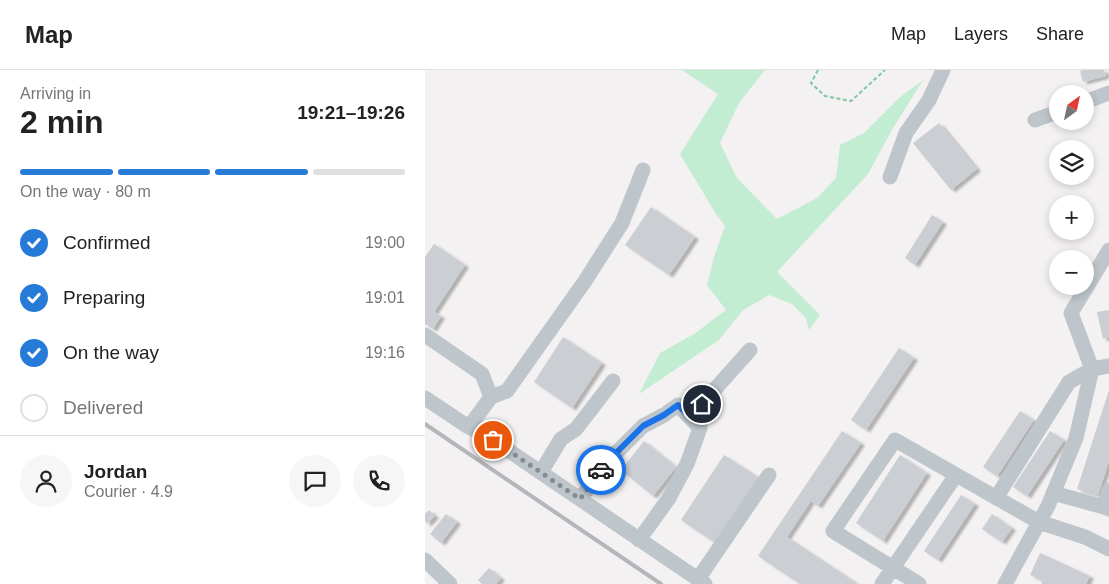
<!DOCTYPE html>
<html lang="en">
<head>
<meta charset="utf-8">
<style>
	body { margin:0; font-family:Helvetica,sans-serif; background:#f6f6f6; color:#222; height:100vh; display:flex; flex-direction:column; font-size:19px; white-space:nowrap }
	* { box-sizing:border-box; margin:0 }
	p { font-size:16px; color:#767676 }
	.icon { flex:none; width:28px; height:28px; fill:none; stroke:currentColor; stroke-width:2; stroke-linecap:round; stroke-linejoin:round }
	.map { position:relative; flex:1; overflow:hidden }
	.sheet { display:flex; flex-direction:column; background:#fff; width:425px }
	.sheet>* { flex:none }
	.needle { width:32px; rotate:33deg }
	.controls { position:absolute; left:624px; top:15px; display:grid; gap:10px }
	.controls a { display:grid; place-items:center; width:45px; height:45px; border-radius:50%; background:#fff; box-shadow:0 2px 8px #0003; font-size:25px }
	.pin { position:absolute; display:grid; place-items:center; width:42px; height:42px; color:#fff; margin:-21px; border:2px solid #fff; border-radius:50%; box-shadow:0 1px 5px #0007 }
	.courier { position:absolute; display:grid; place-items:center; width:50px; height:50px; margin:-25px; border:4px solid #1a73e8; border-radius:50%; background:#fff; color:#222; box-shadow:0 1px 6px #0007 }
	.headline em { font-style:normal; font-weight:800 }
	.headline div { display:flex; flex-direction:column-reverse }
	.headline { display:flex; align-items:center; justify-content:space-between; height:85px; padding:0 20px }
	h1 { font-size:32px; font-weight:800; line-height:38px }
	.bar { display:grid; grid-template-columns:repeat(4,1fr); gap:8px 5px; align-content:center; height:60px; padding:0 20px }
	.bar i { height:6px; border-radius:4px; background:#e0e0e0 }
	.bar .selected { background:#267bd8 }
	.bar p { grid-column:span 4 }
	.line { display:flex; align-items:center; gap:12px; padding:0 20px; border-top:1px solid #e0e0e0 }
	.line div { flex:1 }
	.round { display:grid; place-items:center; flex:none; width:52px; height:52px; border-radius:26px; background:#f6f6f6 }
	ol { padding:0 20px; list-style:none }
	li { display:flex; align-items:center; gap:15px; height:55px }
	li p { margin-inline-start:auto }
	li .icon { padding:5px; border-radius:50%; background:#267bd8; color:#fff; stroke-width:4 }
	li:last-child { color:#767676 }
	li i { width:28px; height:28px; border:2px solid #e0e0e0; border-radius:50% }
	header { display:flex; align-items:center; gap:30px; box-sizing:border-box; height:70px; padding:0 25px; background:#fff; border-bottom:1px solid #e0e0e0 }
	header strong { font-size:24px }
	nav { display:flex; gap:28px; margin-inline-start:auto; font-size:18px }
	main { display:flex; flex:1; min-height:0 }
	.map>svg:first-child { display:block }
	.green { fill:#c3edd2 }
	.building { fill:#cbced3; filter:url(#shadow) }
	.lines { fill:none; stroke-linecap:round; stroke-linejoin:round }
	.path { stroke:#7ec9a0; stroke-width:2; stroke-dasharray:4 2.5; stroke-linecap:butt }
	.minor { stroke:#bec6cc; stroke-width:15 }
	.rail { stroke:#b4b6bb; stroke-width:4 }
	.done { stroke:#858c91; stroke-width:5; stroke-dasharray:0 9 }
	.route { stroke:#1a73e8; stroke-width:6 }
</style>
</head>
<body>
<header>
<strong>Map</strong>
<nav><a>Map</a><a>Layers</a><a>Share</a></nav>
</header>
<main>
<section class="sheet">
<div class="headline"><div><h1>2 min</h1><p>Arriving in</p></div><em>19:21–19:26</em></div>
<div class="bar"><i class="selected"></i><i class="selected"></i><i class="selected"></i><i></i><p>On the way · 80 m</p></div>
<ol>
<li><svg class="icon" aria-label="check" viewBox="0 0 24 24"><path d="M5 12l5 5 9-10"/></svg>Confirmed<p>19:00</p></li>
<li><svg class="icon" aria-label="check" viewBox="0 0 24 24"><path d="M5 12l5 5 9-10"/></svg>Preparing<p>19:01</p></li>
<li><svg class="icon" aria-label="check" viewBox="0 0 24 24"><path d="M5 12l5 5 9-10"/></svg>On the way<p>19:16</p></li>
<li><i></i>Delivered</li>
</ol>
<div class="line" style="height:90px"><a class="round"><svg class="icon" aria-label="person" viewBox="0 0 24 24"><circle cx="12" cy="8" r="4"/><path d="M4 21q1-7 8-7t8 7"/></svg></a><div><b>Jordan</b><p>Courier · 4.9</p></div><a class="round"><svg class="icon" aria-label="chat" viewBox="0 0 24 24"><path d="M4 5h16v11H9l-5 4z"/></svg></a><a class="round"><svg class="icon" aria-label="phone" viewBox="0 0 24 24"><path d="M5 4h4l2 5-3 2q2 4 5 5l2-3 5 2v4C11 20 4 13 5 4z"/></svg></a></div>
</section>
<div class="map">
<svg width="684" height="514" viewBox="0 0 684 514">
	<defs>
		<filter id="shadow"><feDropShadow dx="4" dy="2.5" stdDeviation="1" flood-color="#0004"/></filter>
	</defs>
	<rect width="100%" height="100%" fill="#f3f1f1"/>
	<path class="green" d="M257 0H340L314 33 295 73 312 108 352 149 392 128 411 108 415 75 439 63 475 27 498 10 468 58 443 104 352 202 395 245 384 260 381 248 367 234 344 225 318 240 294 270 214 324 235 283 269 264 301 240 282 215 289 187 300 156 291 144 255 84 293 24Z"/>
	<path class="building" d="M659 0H679L681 6 658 12 655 1Z
		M514 53 552 99 526 120 488 73Z
		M226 137 270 167 244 205 200 175Z
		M507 145 518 152 490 195 480 188Z
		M9 174 40 195 9 242 16 246 8 259 0 254V187Z
		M684 240V267L678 269 672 242Z
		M138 267 177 293 147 338 109 312Z
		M474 278 489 288 441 360 426 350Z
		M684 320V391L673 425 652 419Z
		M595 341 609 350 572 406 558 397Z
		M417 361 436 373 393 436 386 431 362 467 433 514H375L333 486Z
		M625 361 639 370 602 426 588 417Z
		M219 371 251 397 228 426 196 400Z
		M299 385 336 409 292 474 256 450Z
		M475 385 502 403 458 471 431 453Z
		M536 425 550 434 513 490 499 481Z
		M4 440 10 446 2 454 0 451V444Z
		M21 444 32 452 16 473 5 464Z
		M567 444 587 458 577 472 557 459Z
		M615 483 665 506 661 514H616L618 511 605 505Z
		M64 498 76 508 71 514H57L53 510Z"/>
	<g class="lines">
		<path class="path" d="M393 0 386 13 400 26 426 31 460 0"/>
		<path class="minor" d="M660 32 684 23
			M610 50 632 42
			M465 107 481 63 504 30 518 0
			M0 265 57 304 66 327
			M0 328 42 356 68 370 280 514
			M265 347 325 280
			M44 357 66 327 82 321 160 211 197 153 218 100
			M116 402 136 369 151 359 188 311
			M684 420 679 437 684 439
			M628 423 679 437
			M571 428 644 312 667 299 684 296
			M155 429 184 390 218 356 239 345 253 335 275 358 262 394 244 428 214 470
			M0 490 25 514
			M273 509 344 405
			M457 514 531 405
			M494 514 408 461 470 370 614 452 660 467 684 479
			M580 514 623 436 651 368 667 299 646 243 684 180"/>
		<path class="rail" d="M0 354 236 514"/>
	</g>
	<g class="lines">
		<path class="done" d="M68 370 155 429 176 400"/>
		<path class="route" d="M176 400 184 390 218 356 239 345 253 335 265 347 277 334"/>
	</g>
</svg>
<div class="controls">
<a><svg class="needle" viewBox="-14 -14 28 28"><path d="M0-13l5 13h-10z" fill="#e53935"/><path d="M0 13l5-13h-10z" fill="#767676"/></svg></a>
<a><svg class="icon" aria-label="layers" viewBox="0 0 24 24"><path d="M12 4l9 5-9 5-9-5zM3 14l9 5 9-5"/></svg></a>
<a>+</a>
<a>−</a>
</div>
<div class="pin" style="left:68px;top:370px;background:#ea580c"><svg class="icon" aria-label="bag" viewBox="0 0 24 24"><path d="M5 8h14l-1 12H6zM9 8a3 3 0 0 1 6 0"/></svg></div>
<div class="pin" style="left:277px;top:334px;background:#1f2937"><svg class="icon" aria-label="home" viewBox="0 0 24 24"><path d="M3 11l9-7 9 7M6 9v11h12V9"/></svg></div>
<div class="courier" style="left:176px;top:400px"><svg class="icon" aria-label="car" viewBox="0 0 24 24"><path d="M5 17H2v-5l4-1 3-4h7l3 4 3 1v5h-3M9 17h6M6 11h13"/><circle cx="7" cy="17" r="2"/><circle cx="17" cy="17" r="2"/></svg></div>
</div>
</main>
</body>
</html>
